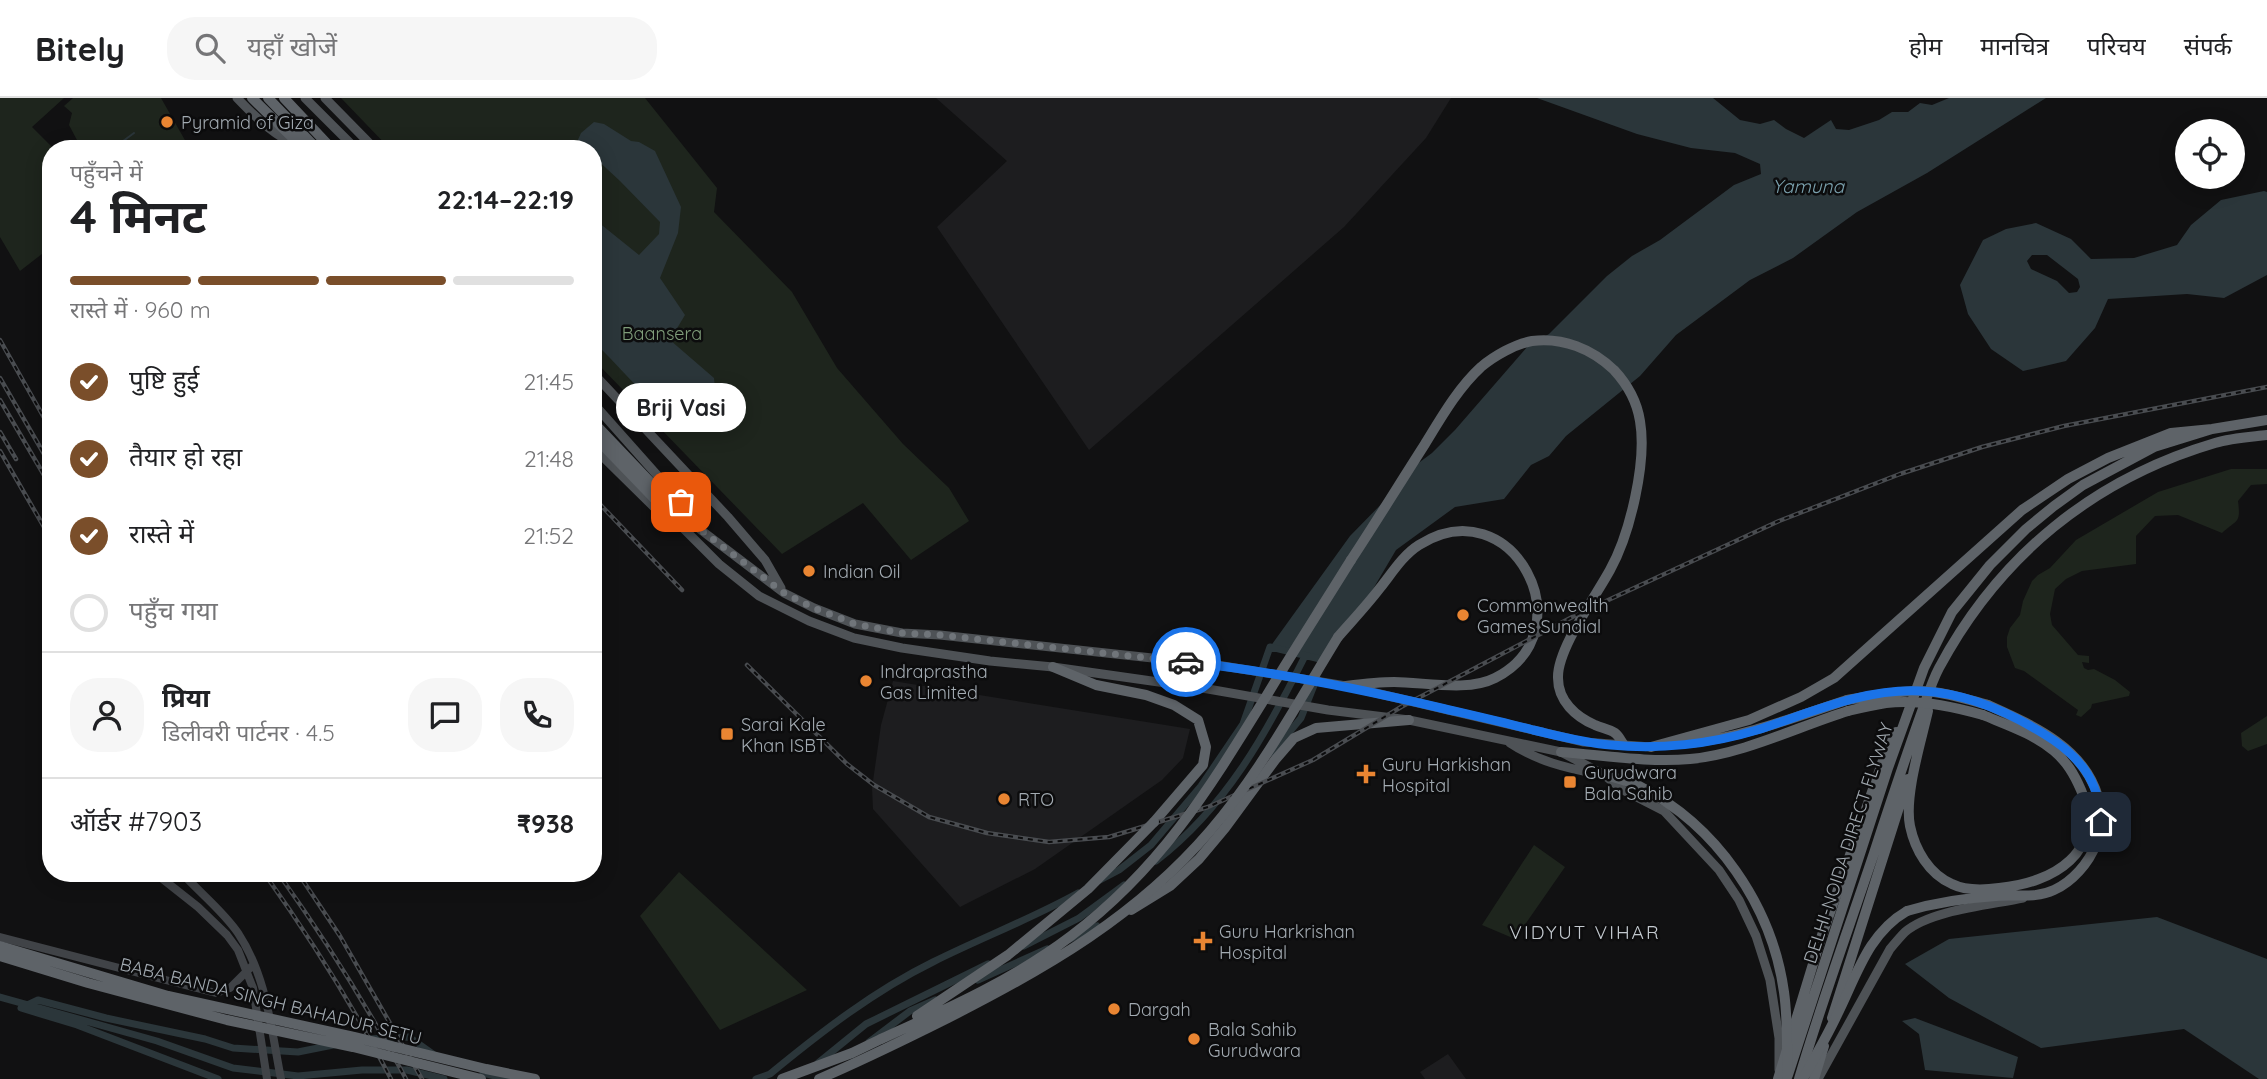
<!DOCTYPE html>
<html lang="hi">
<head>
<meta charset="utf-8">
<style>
	body { margin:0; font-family:Quicksand,"Noto Sans Devanagari",sans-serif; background:#f6f6f6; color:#202124; height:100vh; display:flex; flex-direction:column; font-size:26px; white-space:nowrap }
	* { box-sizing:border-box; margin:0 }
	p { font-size:23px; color:#757577 }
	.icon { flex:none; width:38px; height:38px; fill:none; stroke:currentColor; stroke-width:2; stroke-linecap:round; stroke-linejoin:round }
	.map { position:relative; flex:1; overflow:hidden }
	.panel { position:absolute; left:42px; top:42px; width:560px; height:742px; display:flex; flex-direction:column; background:#fff; border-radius:28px; box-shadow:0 4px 18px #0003 }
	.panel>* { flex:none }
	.tools { position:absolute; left:2175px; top:21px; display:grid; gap:14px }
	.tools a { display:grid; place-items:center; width:70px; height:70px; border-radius:50%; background:#fff; box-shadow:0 4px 18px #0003; font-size:35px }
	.pin { position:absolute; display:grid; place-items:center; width:60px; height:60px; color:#fff; margin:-30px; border-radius:14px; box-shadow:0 4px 10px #0006 }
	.courier { position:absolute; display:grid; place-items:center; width:70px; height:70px; margin:-35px; border:5px solid #1a73e8; border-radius:50%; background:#fff; color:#222; box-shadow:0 2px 9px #0007 }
	.bubble { position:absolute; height:49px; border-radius:24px; background:#fff; box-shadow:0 4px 18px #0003; font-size:23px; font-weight:700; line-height:49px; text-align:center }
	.summary em { font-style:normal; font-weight:700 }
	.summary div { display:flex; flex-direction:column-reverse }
	.summary { display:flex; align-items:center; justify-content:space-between; height:119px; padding:0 28px }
	h1 { font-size:46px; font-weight:700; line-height:52px }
	.bar { display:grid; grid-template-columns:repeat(4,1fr); gap:10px 7px; align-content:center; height:84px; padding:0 28px }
	.bar i { height:9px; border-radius:5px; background:#e0e0e0 }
	.bar .on { background:#7a4e2a }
	.bar p { grid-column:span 4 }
	.line { display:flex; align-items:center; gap:18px; padding:0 28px; border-top:2px solid #e0e0e0 }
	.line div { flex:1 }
	.round { display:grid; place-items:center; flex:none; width:74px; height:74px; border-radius:28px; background:#f6f6f6 }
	ol { padding:0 28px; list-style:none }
	li { display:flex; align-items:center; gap:21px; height:77px }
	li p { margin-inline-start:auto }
	li .icon { padding:7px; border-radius:50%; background:#7a4e2a; color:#fff; stroke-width:4 }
	li:last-child { color:#757577 }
	li i { width:38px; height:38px; border:4px solid #e0e0e0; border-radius:50% }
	header { display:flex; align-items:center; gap:42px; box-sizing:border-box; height:98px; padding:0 35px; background:#fff; border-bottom:2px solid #e0e0e0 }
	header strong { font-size:33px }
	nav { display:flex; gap:38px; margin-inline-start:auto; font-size:24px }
	.search { width:490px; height:63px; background:#f6f6f6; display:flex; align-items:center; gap:18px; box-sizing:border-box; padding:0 24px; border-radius:28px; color:#757577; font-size:26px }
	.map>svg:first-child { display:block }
	.built { fill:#1d1d1f }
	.green { fill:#1e251d }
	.water { fill:#2b363a; fill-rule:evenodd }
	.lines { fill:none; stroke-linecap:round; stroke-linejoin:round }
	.stream { stroke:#2b363a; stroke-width:2 }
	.canal { stroke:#2b363a; stroke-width:7 }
	.secondary { stroke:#404347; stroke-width:8 }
	.primary { stroke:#4e5256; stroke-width:9 }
	.highway { stroke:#5e6368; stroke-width:10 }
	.rail-casing { stroke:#494c50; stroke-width:4.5 }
	.rail { stroke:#0c0c0d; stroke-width:2; stroke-dasharray:5; stroke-linecap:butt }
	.highway-bridge { stroke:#5e6368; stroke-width:10 }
	.done { stroke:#70757a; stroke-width:7; stroke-dasharray:0 12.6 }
	.route { stroke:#1a73e8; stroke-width:9 }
	.poi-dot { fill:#e98532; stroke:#0c0c0d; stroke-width:2.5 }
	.labels { text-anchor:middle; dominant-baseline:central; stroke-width:5; stroke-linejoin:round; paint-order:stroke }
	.poi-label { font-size:18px; fill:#a3abb2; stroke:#0c0c0d; text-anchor:start }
	.park-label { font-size:18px; fill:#7f9d7a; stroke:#0c0c0d }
	.street-label { font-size:18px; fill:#a3abb2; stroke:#0c0c0d }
	.water-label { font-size:19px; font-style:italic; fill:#7aa0ad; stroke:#0c0c0d }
	.neighbourhood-label { font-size:19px; letter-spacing:2px; fill:#c3c9cf; stroke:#0c0c0d }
</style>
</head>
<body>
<header>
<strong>Bitely</strong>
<div class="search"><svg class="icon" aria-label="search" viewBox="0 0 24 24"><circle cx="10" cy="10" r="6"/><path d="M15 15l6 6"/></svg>यहाँ खोजें</div>
<nav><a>होम</a><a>मानचित्र</a><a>परिचय</a><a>संपर्क</a></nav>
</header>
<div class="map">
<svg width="2267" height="981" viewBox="0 0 2267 981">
	<rect width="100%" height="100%" fill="#111112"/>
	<path class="built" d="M936 0H1451L1426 40 1344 129 1089 352 937 129 1007 63Z
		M893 583 1190 631 1183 660 1162 682 1035 771 960 809 873 711 872 690 881 627Z
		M1448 956 1466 981H1425L1420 974Z"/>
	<path class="green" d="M0 0H64L32 29 54 51H51V149L20 173 0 139Z
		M73 0H161L190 51H75L78 44 69 27 72 15 64 8Z
		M341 0H645L717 90 714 114 792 194 837 270 903 346 949 390 969 423 911 462 863 405 782 456 593 261V51H390Z
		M2231 371H2267V386L2251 387 2238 403C2241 426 2237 421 2222 435L2178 417 2155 418 2136 438V466L2082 473 2066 481 2055 491 2050 516 2052 527 2078 557 2089 558V565L2082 564 2084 570 2088 572 2094 571 2115 582 2130 594 2129 598 2092 606 2091 610 2081 619 2076 617 2078 612 2024 573 2015 570 2007 549V539L2010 530 2020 517 2023 503 2032 483 2038 477 2050 470 2076 442 2158 394Z
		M2267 618V646L2248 653 2242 648 2241 635Z
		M1534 747 1565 769 1515 841 1482 827Z
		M679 774 807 892 720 932 640 818Z"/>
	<path class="water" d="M1537 0H1713L1740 22 1760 26 1774 22 1786 31 1804 40 1831 22 1836 31 1849 32 1879 22 1892 14H1908L1920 5 1932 7 1949 0H2046L1927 75 1857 114 1793 160 1750 182 1676 237 1640 278 1566 338 1549 358 1531 367 1504 401 1455 409 1396 452 1363 508 1325 561 1270 549 1350 438 1394 393 1405 375 1432 355 1455 332 1528 248 1549 236 1607 178 1632 158 1660 142 1734 87 1761 76 1760 66 1735 55 1691 50 1637 36Z
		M594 24 604 26 631 43 639 44 655 53 681 109 678 135 660 180 685 217 670 242 714 280 716 300 688 304 667 318C641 295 619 268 593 243V120L639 157 659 136 660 124 620 83 593 58V51H585L577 44 581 35Z
		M2264 93 2267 94V177L2224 200 2187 196 2108 201 2095 230 2066 263 2023 273 1991 251 1968 216 1960 187 1983 142 2006 131 2036 125 2071 141 2091 161 2134 160 2177 147 2191 127 2221 102ZM2032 157H2047L2078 181 2080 189 2077 194 2069 195 2057 183 2031 171 2027 163Z
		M2157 819 2267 861V981H2259L2184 931 2041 950 1949 900 1905 866 1949 841Z
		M1915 920 2018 959 2013 980 1925 972 1919 936 1902 923Z"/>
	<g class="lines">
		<path class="stream" d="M115 49 134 35"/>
		<path class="canal" d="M1272 655 1301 620 1317 580
			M1156 763C1226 709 1266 636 1305 558
			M1100 782 1119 772 1151 747 1201 688 1243 626 1270 549 1324 562
			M1070 841 1097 828
			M1024 848 1079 820 1124 787
			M978 882 1047 851
			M0 899 157 943 233 970 298 978 362 972H407L444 981
			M370 941 409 939 433 956
			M869 944 910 913 935 902
			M818 965 866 926 988 866
			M483 975 506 981
			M218 981 77 927 21 910 38 902 106 920 205 941 233 950 298 954 358 942
			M756 981 770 976C821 934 874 893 933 864 981 840 1031 821 1078 795"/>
		<path class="secondary" d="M155 775 198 809 227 837 238 852 253 890 267 981
			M182 775C200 795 223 813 238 835 267 879 271 931 281 981
			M0 839 216 895 230 890 254 866"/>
		<path class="primary" d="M237 0C257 21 275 38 302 50
			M305 0 356 51
			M325 0 375 51
			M593 275 728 419 765 462 781 490
			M593 305 681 404 697 429 784 495 814 510 855 526 902 535 940 537 1217 567 1346 588 1584 644 1651 649
			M593 349 661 416 675 422 719 466 759 498 809 523 854 540 902 550 990 563 1053 569 1208 591 1328 612 1409 622 1561 654 1603 676 1623 692 1664 713 1719 772 1739 802 1756 838 1770 882 1779 940V972
			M1510 645C1537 663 1566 670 1598 676
			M1818 981 1890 851C1895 845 1900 839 1905 834 1931 812 1990 807 2023 800"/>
		<path class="highway" d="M252 0 304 51
			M268 0 317 51
			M284 0 332 51
			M593 324 675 410 697 429
			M593 337 675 422
			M1351 462C1376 424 1400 385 1425 346 1441 320 1458 290 1481 269 1494 258 1515 246 1532 243 1563 239 1592 251 1614 272 1627 286 1637 304 1640 323 1647 364 1630 436 1610 472 1596 498 1557 551 1558 580 1558 603 1576 619 1595 627 1601 630 1609 631 1615 635 1619 638 1621 643 1624 647
			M1338 539C1352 523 1367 507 1380 490 1392 475 1403 457 1419 447 1512 388 1588 533 1495 580 1468 594 1424 584 1394 584 1378 584 1362 586 1346 588
			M1053 569 1096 587 1146 597 1174 607 1198 622 1206 649 1203 667 1154 724
			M1928 613C1921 644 1904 698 1910 728 1915 752 1929 776 1952 786 1966 793 1984 792 1999 790 2053 785 2107 754 2081 692 2074 676 2067 664 2054 653 2034 636 2007 627 1983 617
			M1690 645C1744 639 1795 619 1847 602
			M1651 649 1749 622 1801 599 1834 580 2022 412 2068 381 2108 360 2171 335 2212 331 2267 322
			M1561 654C1602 657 1649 665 1690 661 1743 656 1797 629 1848 613
			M1131 812 1170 788 1199 761 1225 730 1275 662 1294 640 1316 630 1409 622
			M1907 813C1937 804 1966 800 1996 798 2016 796 2035 801 2054 792 2072 784 2089 765 2096 746 2102 731 2103 715 2098 699 2084 649 2032 627 1988 607
			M1832 920 1908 681
			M1788 977 1888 670 1924 570 1952 514 1990 467 2026 431 2054 408 2083 387 2154 349 2212 331
			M782 981 852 955 881 941
			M1778 981 1820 843 1888 648 1896 634
			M1799 981C1821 905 1849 830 1874 755 1889 709 1904 664 1920 619 1926 603 1931 585 1939 570 1999 458 2093 381 2215 345 2231 340 2250 339 2267 337
			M1814 981 1824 948"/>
		<g class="rail-casing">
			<path id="rail" d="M0 242 51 332
				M0 280 51 368
				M0 302 51 389
				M0 334 16 361
				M0 353 51 441
				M593 399 682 492
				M747 567 847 666 874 687 929 719 987 735 1049 744 1109 739 1208 709 1313 662 1401 609 1578 516 1779 423 1900 376 1982 349 2064 328 2267 289
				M264 775C311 841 354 909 391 981
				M278 775C325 841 368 909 406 981
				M298 775 340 838 422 981"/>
		</g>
		<use href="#rail" class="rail"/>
		<path class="highway-bridge" d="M1847 602C1871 598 1894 593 1918 593 1942 593 1966 601 1988 607
			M1848 613C1860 610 1873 607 1886 605 1918 601 1952 608 1983 617
			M1603 676C1615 680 1628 683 1639 688 1716 727 1772 807 1784 894 1788 922 1787 951 1787 979
			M0 848 168 898 354 939 486 971 535 981
			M0 858 88 885 227 922 353 949 481 981
			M917 918 1008 857 1088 791 1154 724
			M881 941C947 911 1013 882 1071 838 1161 770 1209 691 1267 597 1294 552 1323 507 1351 462
			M819 981C863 962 906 941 948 920 1047 870 1137 818 1210 733 1260 675 1298 604 1338 539
			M1803 981C1814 960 1826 940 1836 919 1856 880 1867 836 1907 813"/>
	</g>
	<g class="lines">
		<path class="done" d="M681 404 697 429 784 495 814 510 855 526 902 535 940 537 1186 564"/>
		<path class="route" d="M1186 564C1272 573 1356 590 1441 610 1471 617 1502 624 1533 632 1559 638 1585 645 1611 647 1659 652 1711 646 1757 632 1810 615 1864 590 1921 593 1965 595 2007 613 2044 636 2079 657 2100 683 2101 724"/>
	</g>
	<g class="poi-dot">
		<circle cx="167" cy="24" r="7"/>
		<circle cx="809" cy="473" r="7"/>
		<circle cx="1463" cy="517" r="7"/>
		<circle cx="866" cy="583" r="7"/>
		<rect x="720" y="629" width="14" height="14" rx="3.5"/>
		<path d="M1362.5 665.5h7v7h7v7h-7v7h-7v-7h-7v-7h7z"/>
		<rect x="1563" y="677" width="14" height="14" rx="3.5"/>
		<circle cx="1004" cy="701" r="7"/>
		<path d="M1199.5 832.5h7v7h7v7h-7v7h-7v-7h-7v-7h7z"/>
		<circle cx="1114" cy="911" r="7"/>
		<circle cx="1194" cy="941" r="7"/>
	</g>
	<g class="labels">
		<g class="poi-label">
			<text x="181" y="24">Pyramid of Giza</text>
			<text x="823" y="473">Indian Oil</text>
			<text x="1477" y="507">Commonwealth<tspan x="1477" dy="21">Games Sundial</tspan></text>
			<text x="880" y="573">Indraprastha<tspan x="880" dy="21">Gas Limited</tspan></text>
			<text x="741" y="626">Sarai Kale<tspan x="741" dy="21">Khan ISBT</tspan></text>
			<text x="1382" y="666">Guru Harkishan<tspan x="1382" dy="21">Hospital</tspan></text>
			<text x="1584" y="674">Gurudwara<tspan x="1584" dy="21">Bala Sahib</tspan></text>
			<text x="1018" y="701">RTO</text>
			<text x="1219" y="833">Guru Harkrishan<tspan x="1219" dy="21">Hospital</tspan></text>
			<text x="1128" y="911">Dargah</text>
			<text x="1208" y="931">Bala Sahib<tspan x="1208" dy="21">Gurudwara</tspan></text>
		</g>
		<g class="park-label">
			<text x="662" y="235">Baansera</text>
		</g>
		<g class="street-label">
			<text transform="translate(1848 745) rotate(-72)">DELHI-NOIDA DIRECT FLYWAY</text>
			<text transform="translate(271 903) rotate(14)">BABA BANDA SINGH BAHADUR SETU</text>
		</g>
		<g class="water-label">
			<text x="1808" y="88">Yamuna</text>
		</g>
		<g class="neighbourhood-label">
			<text x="1585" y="834">VIDYUT VIHAR</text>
		</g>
	</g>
</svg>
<div class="tools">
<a><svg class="icon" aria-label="locate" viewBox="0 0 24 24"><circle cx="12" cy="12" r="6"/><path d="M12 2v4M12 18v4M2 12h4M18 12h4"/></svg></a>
</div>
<div class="pin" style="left:681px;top:404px;background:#ea580c"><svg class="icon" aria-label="bag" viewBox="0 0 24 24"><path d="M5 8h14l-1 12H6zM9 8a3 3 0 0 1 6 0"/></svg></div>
<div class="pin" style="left:2101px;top:724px;background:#1f2937"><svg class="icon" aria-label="home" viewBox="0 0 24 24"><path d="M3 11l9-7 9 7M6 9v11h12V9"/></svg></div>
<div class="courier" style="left:1186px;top:564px"><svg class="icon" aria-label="car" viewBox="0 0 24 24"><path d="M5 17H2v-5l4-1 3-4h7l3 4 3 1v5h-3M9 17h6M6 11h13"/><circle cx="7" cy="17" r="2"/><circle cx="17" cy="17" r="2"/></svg></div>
<div class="bubble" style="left:616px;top:285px;width:130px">Brij Vasi</div>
<section class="panel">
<div class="summary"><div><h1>4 मिनट</h1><p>पहुँचने में</p></div><em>22:14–22:19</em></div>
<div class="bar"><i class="on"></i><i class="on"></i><i class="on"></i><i></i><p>रास्ते में · 960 m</p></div>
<ol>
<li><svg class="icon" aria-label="check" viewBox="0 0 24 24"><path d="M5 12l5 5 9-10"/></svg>पुष्टि हुई<p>21:45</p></li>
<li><svg class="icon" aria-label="check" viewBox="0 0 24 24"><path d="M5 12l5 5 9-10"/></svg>तैयार हो रहा<p>21:48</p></li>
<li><svg class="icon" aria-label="check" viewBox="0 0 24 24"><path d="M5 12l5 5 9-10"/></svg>रास्ते में<p>21:52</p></li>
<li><i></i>पहुँच गया</li>
</ol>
<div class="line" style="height:126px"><a class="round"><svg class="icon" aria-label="person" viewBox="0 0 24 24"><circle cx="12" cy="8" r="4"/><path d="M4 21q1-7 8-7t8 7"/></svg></a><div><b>प्रिया</b><p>डिलीवरी पार्टनर · 4.5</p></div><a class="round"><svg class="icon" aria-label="chat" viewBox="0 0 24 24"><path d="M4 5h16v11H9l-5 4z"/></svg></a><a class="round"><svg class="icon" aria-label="phone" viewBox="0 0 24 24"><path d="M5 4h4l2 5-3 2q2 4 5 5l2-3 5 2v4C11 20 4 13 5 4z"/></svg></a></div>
<div class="line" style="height:91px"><div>ऑर्डर #7903</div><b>₹938</b></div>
</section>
</div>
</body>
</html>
